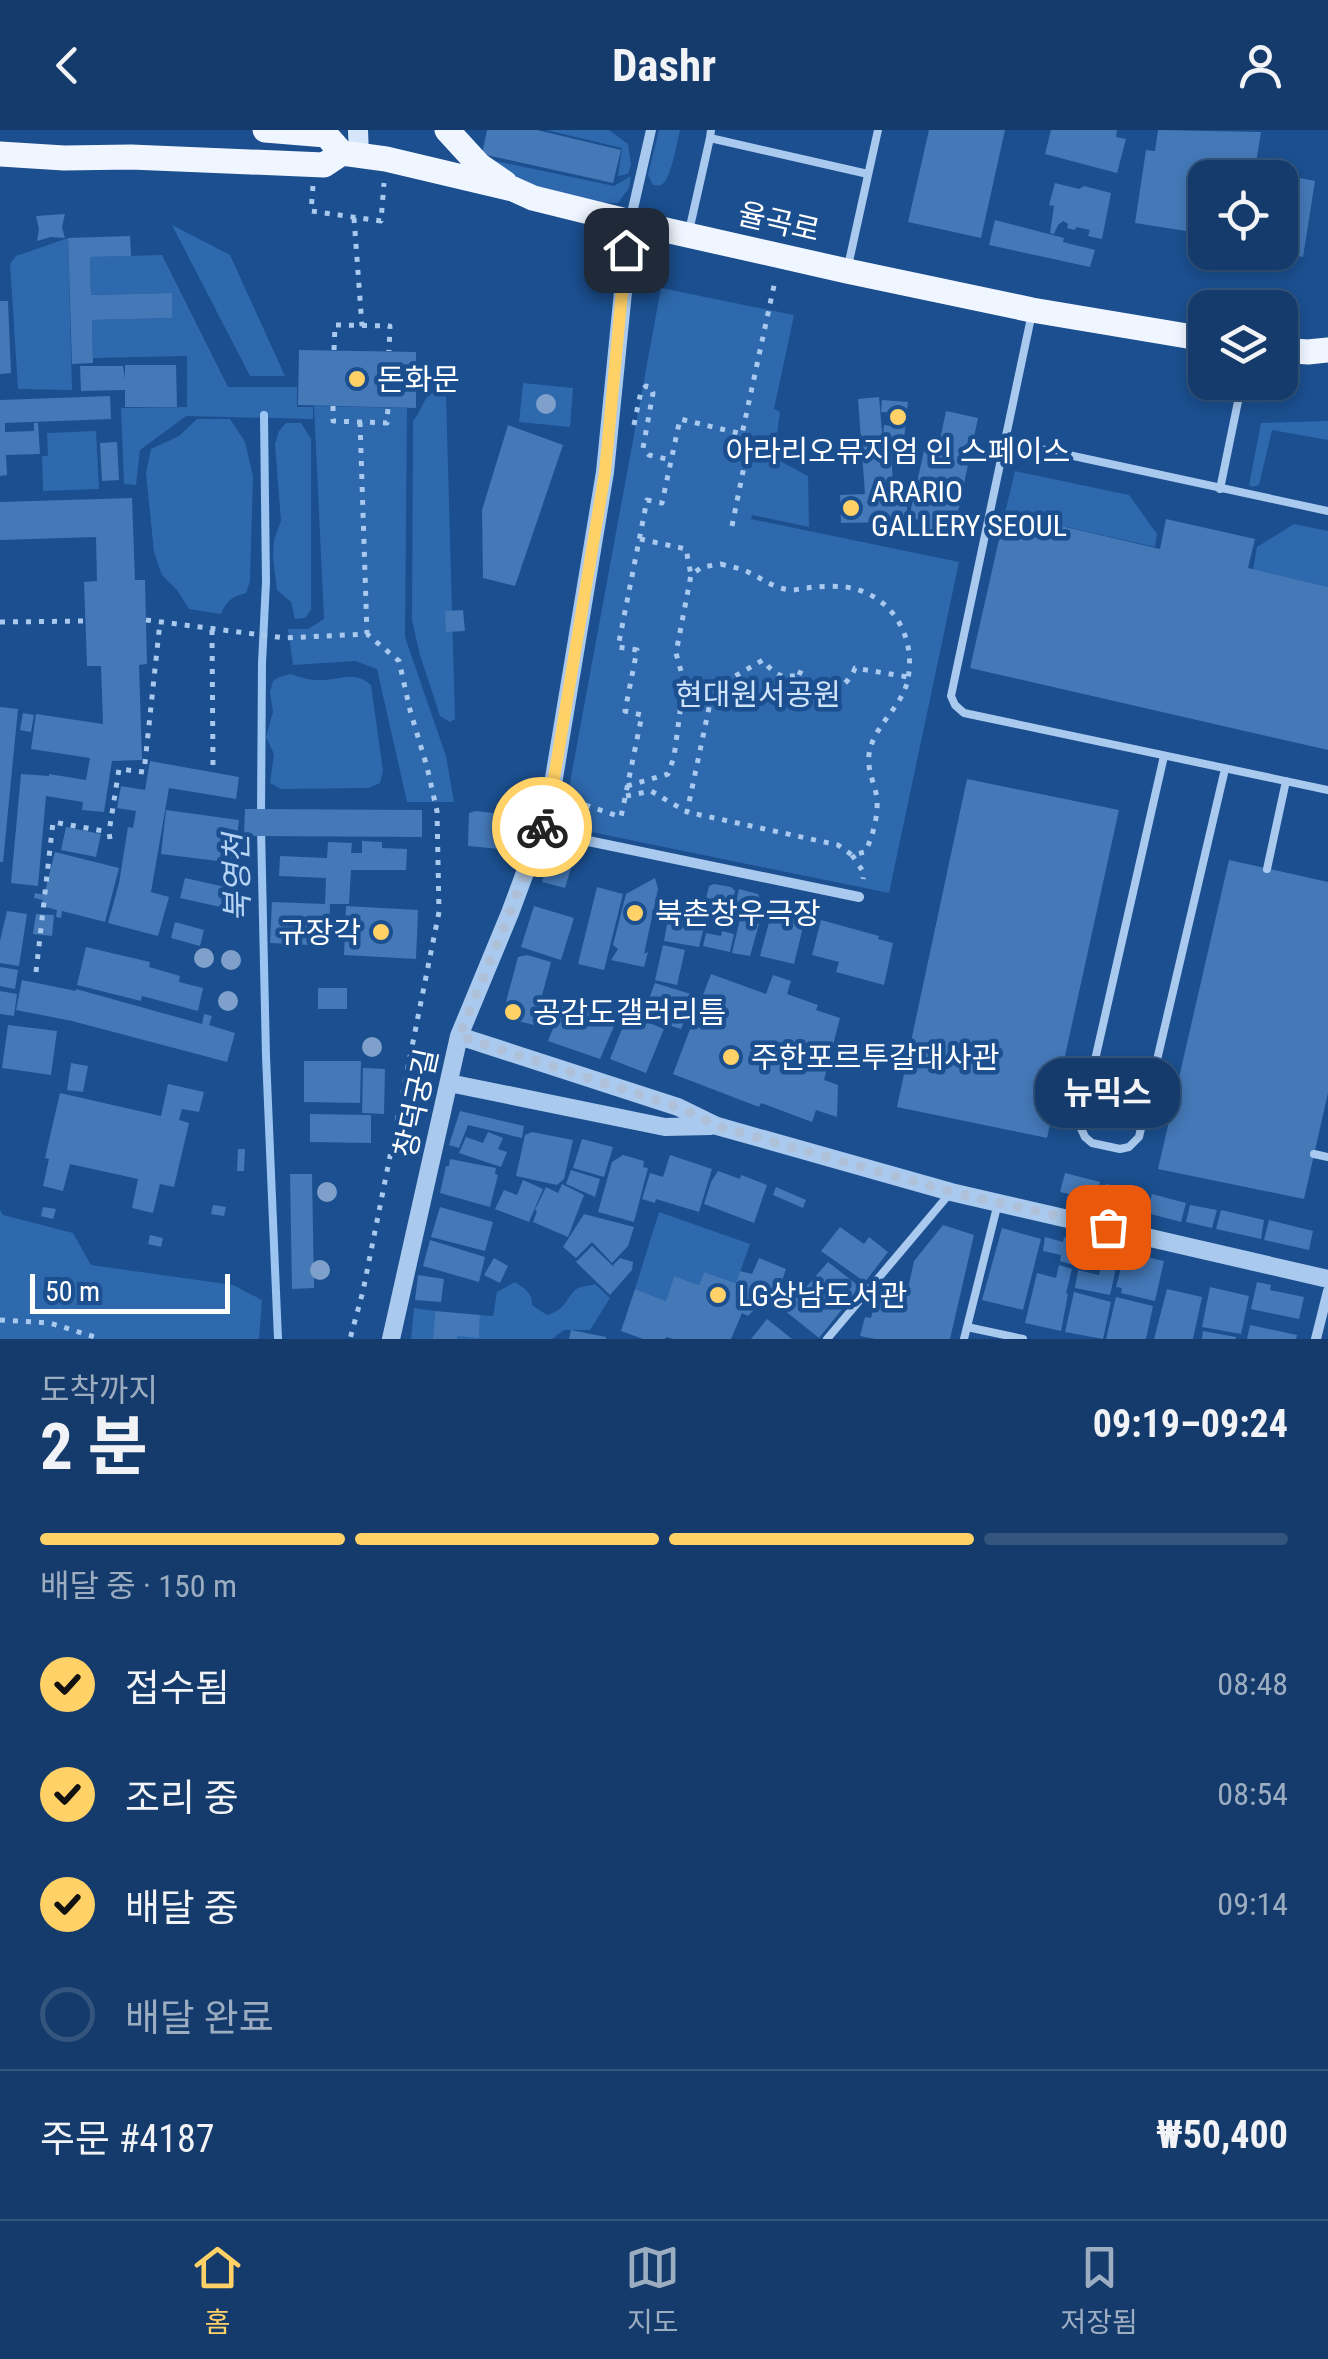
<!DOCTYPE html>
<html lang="ko">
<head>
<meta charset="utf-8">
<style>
	body { margin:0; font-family:"Roboto Condensed","Noto Sans KR",sans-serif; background:#214673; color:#f1f3f6; height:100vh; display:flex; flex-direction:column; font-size:38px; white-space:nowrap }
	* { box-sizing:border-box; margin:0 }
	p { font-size:32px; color:#9dadc1 }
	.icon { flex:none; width:55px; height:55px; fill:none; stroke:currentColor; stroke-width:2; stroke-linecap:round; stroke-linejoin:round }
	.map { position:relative; height:1209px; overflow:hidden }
	.drawer { display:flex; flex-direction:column; background:#143b6b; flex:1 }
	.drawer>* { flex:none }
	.buttons { position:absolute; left:1188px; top:30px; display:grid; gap:20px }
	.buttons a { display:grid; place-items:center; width:110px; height:110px; border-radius:20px; background:#143b6b; box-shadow:0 5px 15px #0003,0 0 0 2px #33557e; font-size:50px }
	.scale { position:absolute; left:30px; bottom:25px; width:200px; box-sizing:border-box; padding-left:10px; border:5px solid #fff; border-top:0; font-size:28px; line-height:35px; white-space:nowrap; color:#fff; -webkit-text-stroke:8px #1b4f8f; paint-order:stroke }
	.pin { position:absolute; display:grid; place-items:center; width:85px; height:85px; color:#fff; margin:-42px; border-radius:20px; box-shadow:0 5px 15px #0006 }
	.courier { position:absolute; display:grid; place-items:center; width:100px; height:100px; margin:-50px; border:8px solid #ffd166; border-radius:50%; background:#fff; color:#222; box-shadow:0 2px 12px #0007 }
	.bubble { position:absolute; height:70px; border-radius:30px; background:#143b6b; box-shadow:0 5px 15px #0003,0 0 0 2px #33557e; font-size:32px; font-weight:700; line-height:70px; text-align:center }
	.headline em { font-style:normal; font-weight:700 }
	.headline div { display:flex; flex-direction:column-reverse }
	.headline { display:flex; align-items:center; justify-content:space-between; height:170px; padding:0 40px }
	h1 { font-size:65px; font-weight:700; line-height:75px }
	.bar { display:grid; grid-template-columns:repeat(4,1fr); gap:15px 10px; align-content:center; height:120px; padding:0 40px }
	.bar i { height:12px; border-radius:8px; background:#33557e }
	.bar .current { background:#ffd166 }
	.bar p { grid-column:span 4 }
	.line { display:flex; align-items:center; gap:25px; padding:0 40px; border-top:2px solid #33557e }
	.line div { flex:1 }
	ol { padding:0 40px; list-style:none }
	li { display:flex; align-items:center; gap:30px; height:110px }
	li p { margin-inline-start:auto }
	li .icon { padding:10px; border-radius:50%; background:#ffd166; color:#111; stroke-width:4 }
	li:last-child { color:#9dadc1 }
	li i { width:55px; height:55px; border:5px solid #33557e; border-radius:50% }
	header { display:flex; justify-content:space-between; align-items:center; height:130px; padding:0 40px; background:#143b6b; font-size:45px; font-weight:700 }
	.dock { display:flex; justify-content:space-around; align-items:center; height:140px; border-top:2px solid #33557e; background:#143b6b; font-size:28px; color:#9dadc1 }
	.dock a { display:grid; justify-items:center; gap:5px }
	.dock .current { color:#ffd166 }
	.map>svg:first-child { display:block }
	.green { fill:#2e69ad }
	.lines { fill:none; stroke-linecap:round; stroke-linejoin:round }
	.stream { stroke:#9cc4f0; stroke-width:8 }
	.building { fill:#4478b7 }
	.path { stroke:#a9c9ee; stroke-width:5; stroke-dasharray:5 8; stroke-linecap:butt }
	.service { stroke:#a9c9ee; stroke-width:8 }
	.minor { stroke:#a9c9ee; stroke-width:10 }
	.tertiary { stroke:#a9c9ee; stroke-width:18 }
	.secondary { stroke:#d6e6fa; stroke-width:20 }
	.primary { stroke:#f0f6ff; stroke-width:25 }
	.tree { fill:#7ea0ca }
	.done { stroke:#afc1d8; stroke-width:10; stroke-dasharray:0 18 }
	.route { stroke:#ffd166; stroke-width:12 }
	.poi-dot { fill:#ffd166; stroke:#1b4f8f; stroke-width:4 }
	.labels { text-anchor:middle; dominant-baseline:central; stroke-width:9; stroke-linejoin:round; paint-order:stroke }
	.street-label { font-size:30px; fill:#fff; stroke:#1b4f8f }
	.poi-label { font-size:30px; fill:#fff; stroke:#1b4f8f; text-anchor:start }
	.park-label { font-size:30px; fill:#cfe3fa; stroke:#1b4f8f }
	.water-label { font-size:32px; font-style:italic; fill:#b5d3f5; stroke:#1b4f8f }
</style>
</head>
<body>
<header><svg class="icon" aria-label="back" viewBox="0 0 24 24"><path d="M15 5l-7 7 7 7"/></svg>Dashr<svg class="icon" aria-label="person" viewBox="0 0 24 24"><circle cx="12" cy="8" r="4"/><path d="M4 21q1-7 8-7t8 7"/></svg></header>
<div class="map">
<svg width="1328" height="1209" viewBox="0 0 1328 1209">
	<rect width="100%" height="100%" fill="#1b4f8f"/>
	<path class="green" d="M546 0H609L628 14 631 35 628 44 618 46 622 18Z
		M659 0H680C677 11 671 51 661 55 659 56 656 55 653 55L648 45Z
		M482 28 614 56 631 46 629 58 618 73 588 72 516 54Z
		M172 95 230 125 285 246H250Z
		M68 108 72 260 18 259 10 134 16 126Z
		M162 125 228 257H297V277H313V289L186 286 140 320 136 355 124 354 121 278 187 277V226L93 228 92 190 172 188 171 163 91 165 90 127Z
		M661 158 794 185 774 279 780 282 775 318 778 330 808 346 809 397 752 385 751 389 959 432 889 763 562 696Z
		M523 253 573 258 570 297 519 292Z
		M436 260 446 265 455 589 450 592 440 586 420 525 412 490 413 291C423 280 422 267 436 260Z
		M314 276 407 278 405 507 446 626 454 672H407L377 539 355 531 293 535 288 499H308L324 489Z
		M197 289H230L245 312 253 346 250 451 246 463C233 466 226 471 221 484L189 479 177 460 162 445 154 422 146 343 151 319 179 306Z
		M1328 291V310L1272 300 1259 355 1252 357 1249 355 1261 293Z
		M286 293H301L311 309V480L305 488 295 489 291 472 277 460 273 428 274 410 281 391 275 314 279 301Z
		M96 301 99 359 43 361 42 326H48L47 303Z
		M1015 341 1129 365 1157 404 1155 417 1005 383Z
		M1294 394 1328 401V457L1253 440 1257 417Z
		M291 544C302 548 312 551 324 550 342 549 355 541 371 555L383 641 380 653 369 658 281 659 270 653 274 624 266 607 273 582 270 562 273 551 279 547Z
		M0 1080 3 1085 73 1103 91 1135 233 1155 262 1170 259 1209H0Z
		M659 1082 750 1114 736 1153 704 1142 699 1155 674 1146 666 1171 635 1159Z
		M515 1152C524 1158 533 1163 532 1175L547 1185C569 1178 564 1168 578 1158 581 1157 592 1155 595 1154L610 1168 590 1200H564L552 1209H457V1206L479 1207 480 1185 493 1186 497 1162Z
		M414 1178 435 1181 433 1209H411Z"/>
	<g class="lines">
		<path class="stream" d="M261 685 262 533 266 452 264 285
			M261 699 266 926 278 1209"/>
	</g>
	<path class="building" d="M487 0H537L621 20 613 53 482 24Z
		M929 0H1005L981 108 908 92Z
		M1051 0H1117L1116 7 1126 9 1117 43 1045 24Z
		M1158 0 1261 2 1255 39 1315 51 1303 127 1280 122V48H1205V104L1135 93 1146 20 1155 21Z
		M1055 53 1079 59 1084 56 1111 63 1102 109 1088 106 1090 100 1076 97 1075 100 1067 98 1068 94 1063 91 1058 95 1054 104 1050 103 1054 76 1049 75Z
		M65 84 62 97 65 108 51 107 37 111 39 99 36 86Z
		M995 90 1064 108 1063 112 1095 120 1090 137 989 115Z
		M130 106 131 126 90 127 91 165 172 163V188L92 190 93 233 72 234 68 108Z
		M0 171H8L11 243 0 244Z
		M299 220 416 222V278L298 275Z
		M125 235H176L177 277H125V260L81 261 80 236H123L125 249Z
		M110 266 111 289 5 293V302L34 301V293H38L40 324 6 325 7 345 0 346V270Z
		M879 267 883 314H891L893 357 907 356V396L892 397V392L841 393 840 365 865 364 858 269Z
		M882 270 908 272 904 309 883 307 884 295 893 296 894 283 881 282Z
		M946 281 978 288 952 410 927 406 930 392 909 388 924 321 937 324Z
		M508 295 563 315 515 456 483 448 482 380Z
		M117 312 119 350 102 351 100 313Z
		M132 368 135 450H145L147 534 139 535 142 630 112 631 104 682 82 680 83 672 46 666 38 756 11 753 21 644 49 646V644L86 650 90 628 31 619 36 584 103 594 101 536H87L84 452 97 451 96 407 0 410V372Z
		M1005 383 1160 419 1166 389 1255 409 1248 438 1328 457V620L970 538Z
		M463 480 465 501 446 502 445 481Z
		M0 577 18 579 3 732H0Z
		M23 583 34 585 31 602 20 600Z
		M150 631 239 647 236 669 169 658 151 762 169 767 158 806 108 793 119 753 128 697 133 698 136 681 117 678 121 656 145 660Z
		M967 649 1119 680 1047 1008 897 977Z
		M245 679 422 680V707L244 706Z
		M166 680 239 690 234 733 161 724Z
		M476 681 511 685V697L500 719 468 716 469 683Z
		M66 697 101 704 96 727 61 720Z
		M362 711 382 712V718L407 719 406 740H351L349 774H330L329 816 270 813 272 772 325 774 326 748 279 746 280 726 327 728 328 712 352 713 351 723H362Z
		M556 721 574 728 565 758 542 752 550 724 555 725Z
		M55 722 119 738 105 792 62 781 61 788 56 787 57 780 41 776 43 770 34 768 35 763 44 765Z
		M1229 730 1328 752V963L1304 1069 1158 1039Z
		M185 748 243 761 238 781 180 768Z
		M655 748 658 759 644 824 648 822 644 837 611 830 618 819 613 815 626 764Z
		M714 754 731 757 735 761 729 786 703 781 709 756Z
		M597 757 623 764 604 840 578 834Z
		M739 759 758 764 761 771 756 790 733 785Z
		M346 776 418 780 416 829 344 825Z
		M534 776 574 788 561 830 521 817Z
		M670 778 687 781 684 796H688L691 782 707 785 699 817 664 811Z
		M7 781 27 784 19 836 0 833V811Z
		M36 784 54 785 52 806 33 804Z
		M777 784 798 788 800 792 804 793 794 834 760 826 771 785 776 786Z
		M740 789 759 794 750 826 732 823Z
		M821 790 879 806 878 809 893 813 884 855 836 842 839 832 812 825Z
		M175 792 204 800 200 816 171 808Z
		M722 801 734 804 730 822 703 816 706 803 721 806Z
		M663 815 685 820 677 855 655 850Z
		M86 817 150 832 149 837 180 846 179 852 203 858 198 881 142 866 141 871 77 855Z
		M527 825 551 832 534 895 502 887 518 827Z
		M0 837 18 840 15 859 0 856Z
		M711 844 766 864 773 845 791 851 787 864 818 875 816 880 840 888 824 950 838 955 837 987 816 980 812 992 761 973 759 977 673 944Z
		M22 850 76 861V859L202 894 204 884 212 886 209 895 235 903 227 932 72 891 16 880Z
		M655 853 694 865 681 899 642 887Z
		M318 858H347V879H318Z
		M0 861 17 864 14 886 0 884Z
		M565 869 617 889 600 929 548 911Z
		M628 884 664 899 646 943 610 929Z
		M8 895 57 901 51 945 2 938Z
		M304 931H361L360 973 304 972Z
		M71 933 88 936 83 962 67 960Z
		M363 938 385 939 384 984 362 983Z
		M168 954 204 962 199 982 182 979 179 990 189 993 174 1057 160 1054 153 1083 132 1078 138 1049 70 1034 63 1061 43 1056 49 1029 45 1028 60 963 161 986Z
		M460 981 524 996 522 1008 468 995 459 1018 449 1015Z
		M310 984 371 985V1013L310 1012Z
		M488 1002 503 1008 498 1019 507 1022 501 1037 459 1023 466 1007 483 1013Z
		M532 1002 573 1010 564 1049 557 1055 516 1046 525 1005Z
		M582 1009 613 1017 604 1047 573 1038Z
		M238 1019H245L244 1041H237Z
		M623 1025 644 1031 643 1037 648 1038 634 1092 598 1082 612 1032Z
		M670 1025 712 1039 699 1082 656 1069 655 1073 642 1069 650 1043 663 1047Z
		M450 1029 496 1038 495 1044 498 1045 490 1077 440 1063 446 1036H449Z
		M571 1040 600 1049 595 1067 566 1054Z
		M718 1041 740 1049 741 1045 767 1055 754 1093 704 1074 711 1052Z
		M1065 1043 1100 1052 1095 1070 1060 1062Z
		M290 1044H312L314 1158 292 1159Z
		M523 1050 543 1059 529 1092 495 1079 504 1060 517 1065Z
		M562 1054 584 1065 568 1107 533 1092 537 1081 535 1080 546 1057 558 1063Z
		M1106 1054 1146 1063 1141 1081 1102 1072Z
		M776 1057 806 1070 803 1078 773 1065Z
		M1152 1064 1186 1073 1181 1092 1147 1083Z
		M213 1075 226 1077 224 1086 211 1084Z
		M1190 1075 1217 1080 1212 1098 1186 1092Z
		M43 1077 56 1079 53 1089 41 1086Z
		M440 1077 493 1092 485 1121 431 1107Z
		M1221 1080 1264 1090 1261 1109 1216 1099Z
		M584 1084 634 1097 628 1116 612 1133 592 1112 576 1128 563 1117Z
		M1269 1090 1313 1101 1309 1120 1264 1110Z
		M943 1095 974 1105 950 1209H875L860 1206 865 1187 871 1188 875 1172 893 1175 899 1157 908 1159 914 1131Z
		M840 1097 864 1114 869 1107 888 1122 865 1152 821 1121Z
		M1002 1098 1041 1109 1023 1180 982 1170Z
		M150 1105 163 1108 161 1117 148 1114Z
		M1045 1107 1063 1112 1064 1107 1078 1111 1073 1135 1060 1131 1061 1125 1043 1121Z
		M1084 1109 1119 1118 1116 1133 1080 1125Z
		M430 1110 485 1127 479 1152 423 1136Z
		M592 1116 614 1137 613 1135 620 1128 633 1132 632 1140 610 1165 576 1132Z
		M1125 1122 1164 1131 1155 1171 1121 1163 1122 1158 1116 1157Z
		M494 1128 508 1136 500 1153 484 1145Z
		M759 1128 786 1139 782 1151 748 1186 742 1183 731 1209H673L666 1207 665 1209H643L621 1201 635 1159 666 1171 674 1146 699 1155 704 1142 736 1153 740 1141 752 1144Z
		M828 1132 860 1157 819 1208 784 1180 799 1160 801 1163Z
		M1101 1134 1116 1138 1110 1165 1075 1158 1078 1140 1099 1145Z
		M1059 1135 1072 1139 1066 1163 1068 1164 1061 1201 1025 1193 1037 1143 1056 1148Z
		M418 1145 444 1149 441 1172 415 1170Z
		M1257 1152 1271 1155 1270 1160 1304 1167 1299 1189 1251 1179Z
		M1210 1157 1249 1166 1241 1204 1202 1197Z
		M1167 1159 1202 1167 1193 1209H1154Z
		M1074 1162 1111 1172 1103 1209 1065 1202Z
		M1116 1167 1153 1176 1146 1209H1106Z
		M435 1181 480 1185 479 1208 457 1206V1209H433Z
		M767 1189 792 1209H751Z
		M1250 1195 1297 1205 1296 1209H1247Z
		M571 1200 606 1207V1209H569Z
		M1203 1201 1236 1207V1209H1202Z"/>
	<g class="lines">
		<path class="path" d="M313 56 311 81 381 91 384 53
			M354 88 362 196
			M334 220 335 195 390 196 389 221
			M333 276V291L387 293 388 277
			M360 292 367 504
			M634 295 641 261 646 256 651 257 653 263 643 318 649 325 671 330
			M732 396 750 307 742 304
			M640 409 686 419 691 445
			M721 434C731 437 741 438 750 443 764 450 776 459 792 460 797 460 802 458 807 458 819 456 834 456 845 457 892 463 918 508 907 553 900 578 877 593 870 619 866 636 872 647 876 663 880 680 873 707 865 722L852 725 838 715 687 682 713 559 684 552 676 523 691 445 702 437Z
			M146 490 285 508 367 504 399 531 410 580 427 637 437 681 439 782 363 1161 350 1209
			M0 492 85 491
			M212 500 213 640
			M799 545 804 534
			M713 559 763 530C774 544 780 549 799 545 801 548 806 556 809 558 828 570 849 555 855 538L908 547
			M627 656 668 644 674 627 684 552
			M626 666 651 661 687 682
			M573 671 621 687 642 585 625 581 637 520 618 517 647 370 662 373 680 289 742 304 775 151
			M110 709 109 702 119 639 144 642 160 492
			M852 725 864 743 863 749
			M36 842 53 692 109 702
			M0 1190 50 1193 101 1209"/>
		<path class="service" d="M711 0 710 8 868 44
			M689 101 710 8
			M848 136 878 0
			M1032 183 951 566 955 575 964 583 1328 660
			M1004 311 1328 381
			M1220 359 1242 252
			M1164 626 1080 996 1085 1007 1092 1013 1120 1019 1129 1017 1139 1007 1225 639
			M1267 739 1286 651
			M1314 1024 1328 1027
			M967 1197 1023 1209
			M827 1209 951 1062
			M964 1209 998 1073"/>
		<path class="minor" d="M630 92 651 0
			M540 701 859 767
			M1316 1209 1328 1161"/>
		<path class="tertiary" d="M459 906 678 977 717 996 951 1062 1328 1149
			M449 953 665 997 711 996
			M391 1209 459 906 510 783 549 678 605 342 630 92"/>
		<path class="secondary" d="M358 0 359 26"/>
		<path class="primary" d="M265 0 326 5 342 23 386 29 513 59 533 68 630 92 847 141 1032 180 1205 209
			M447 0 479 35 505 53
			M0 24 64 28 131 27 324 35 342 23
			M1280 220 1308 222 1328 220"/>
	</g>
	<g class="tree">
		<circle cx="546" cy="274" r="10"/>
		<circle cx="204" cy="828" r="10"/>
		<circle cx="231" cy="830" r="10"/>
		<circle cx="228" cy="871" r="10"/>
		<circle cx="372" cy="917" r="10"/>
		<circle cx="327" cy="1062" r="10"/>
		<circle cx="320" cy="1140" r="10"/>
	</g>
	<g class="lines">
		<path class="done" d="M542 697 510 783 459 906 678 977 717 996 951 1062 1108 1097"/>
		<path class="route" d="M542 697 549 678 605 342 626 120"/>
	</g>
	<g class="poi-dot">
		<circle cx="357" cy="249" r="10"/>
		<circle cx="898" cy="287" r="10"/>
		<circle cx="851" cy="378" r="10"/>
		<circle cx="635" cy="783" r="10"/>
		<circle cx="381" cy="802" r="10"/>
		<circle cx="513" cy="882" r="10"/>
		<circle cx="731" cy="927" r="10"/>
		<circle cx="718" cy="1165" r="10"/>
	</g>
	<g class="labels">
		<g class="street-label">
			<text transform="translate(779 92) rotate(13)">율곡로</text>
			<text transform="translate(416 973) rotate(-78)">창덕궁길</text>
		</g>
		<g class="poi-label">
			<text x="377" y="249">돈화문</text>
			<text x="898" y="321" text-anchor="middle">아라리오뮤지엄 인 스페이스</text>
			<text x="871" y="361">ARARIO<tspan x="871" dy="34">GALLERY SEOUL</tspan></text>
			<text x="655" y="783">북촌창우극장</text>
			<text x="361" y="802" text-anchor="end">규장각</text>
			<text x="533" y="882">공감도갤러리틈</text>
			<text x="751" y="927">주한포르투갈대사관</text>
			<text x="738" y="1165">LG상남도서관</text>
		</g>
		<g class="park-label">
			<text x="758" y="564">현대원서공원</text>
		</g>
		<g class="water-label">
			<text transform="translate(237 748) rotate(-91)">북영천</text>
		</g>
	</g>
</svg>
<div class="buttons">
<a><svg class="icon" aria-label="locate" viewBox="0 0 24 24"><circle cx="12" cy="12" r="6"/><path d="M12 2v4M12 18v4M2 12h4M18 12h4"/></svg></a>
<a><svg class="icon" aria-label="layers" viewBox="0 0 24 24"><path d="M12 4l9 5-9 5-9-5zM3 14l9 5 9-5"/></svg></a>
</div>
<div class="scale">50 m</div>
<div class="pin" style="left:1108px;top:1097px;background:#ea580c"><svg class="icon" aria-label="bag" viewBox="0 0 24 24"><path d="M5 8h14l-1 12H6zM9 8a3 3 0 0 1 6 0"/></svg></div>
<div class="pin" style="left:626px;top:120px;background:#1f2937"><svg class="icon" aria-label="home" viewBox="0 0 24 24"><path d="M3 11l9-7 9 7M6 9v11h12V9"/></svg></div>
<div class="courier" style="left:542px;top:697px"><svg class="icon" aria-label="bike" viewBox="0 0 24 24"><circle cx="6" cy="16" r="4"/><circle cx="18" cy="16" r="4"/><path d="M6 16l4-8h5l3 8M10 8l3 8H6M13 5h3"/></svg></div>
<div class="bubble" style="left:1035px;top:928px;width:145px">뉴믹스</div>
</div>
<section class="drawer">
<div class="headline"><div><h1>2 분</h1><p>도착까지</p></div><em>09:19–09:24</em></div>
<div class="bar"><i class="current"></i><i class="current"></i><i class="current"></i><i></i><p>배달 중 · 150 m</p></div>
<ol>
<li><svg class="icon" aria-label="check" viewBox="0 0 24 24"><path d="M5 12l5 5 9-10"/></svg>접수됨<p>08:48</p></li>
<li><svg class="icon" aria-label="check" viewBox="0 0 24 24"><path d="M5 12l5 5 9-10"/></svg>조리 중<p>08:54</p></li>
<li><svg class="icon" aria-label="check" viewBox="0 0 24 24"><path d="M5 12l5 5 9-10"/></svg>배달 중<p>09:14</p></li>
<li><i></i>배달 완료</li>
</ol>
<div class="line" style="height:130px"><div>주문 #4187</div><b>₩50,400</b></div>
</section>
<nav class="dock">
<a class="current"><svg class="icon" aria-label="home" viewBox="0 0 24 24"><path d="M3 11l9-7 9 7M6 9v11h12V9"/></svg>홈</a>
<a><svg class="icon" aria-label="map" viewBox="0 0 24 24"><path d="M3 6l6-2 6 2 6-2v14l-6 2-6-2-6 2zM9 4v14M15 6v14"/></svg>지도</a>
<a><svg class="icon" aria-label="saved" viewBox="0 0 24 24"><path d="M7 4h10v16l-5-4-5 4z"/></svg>저장됨</a>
</nav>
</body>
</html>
